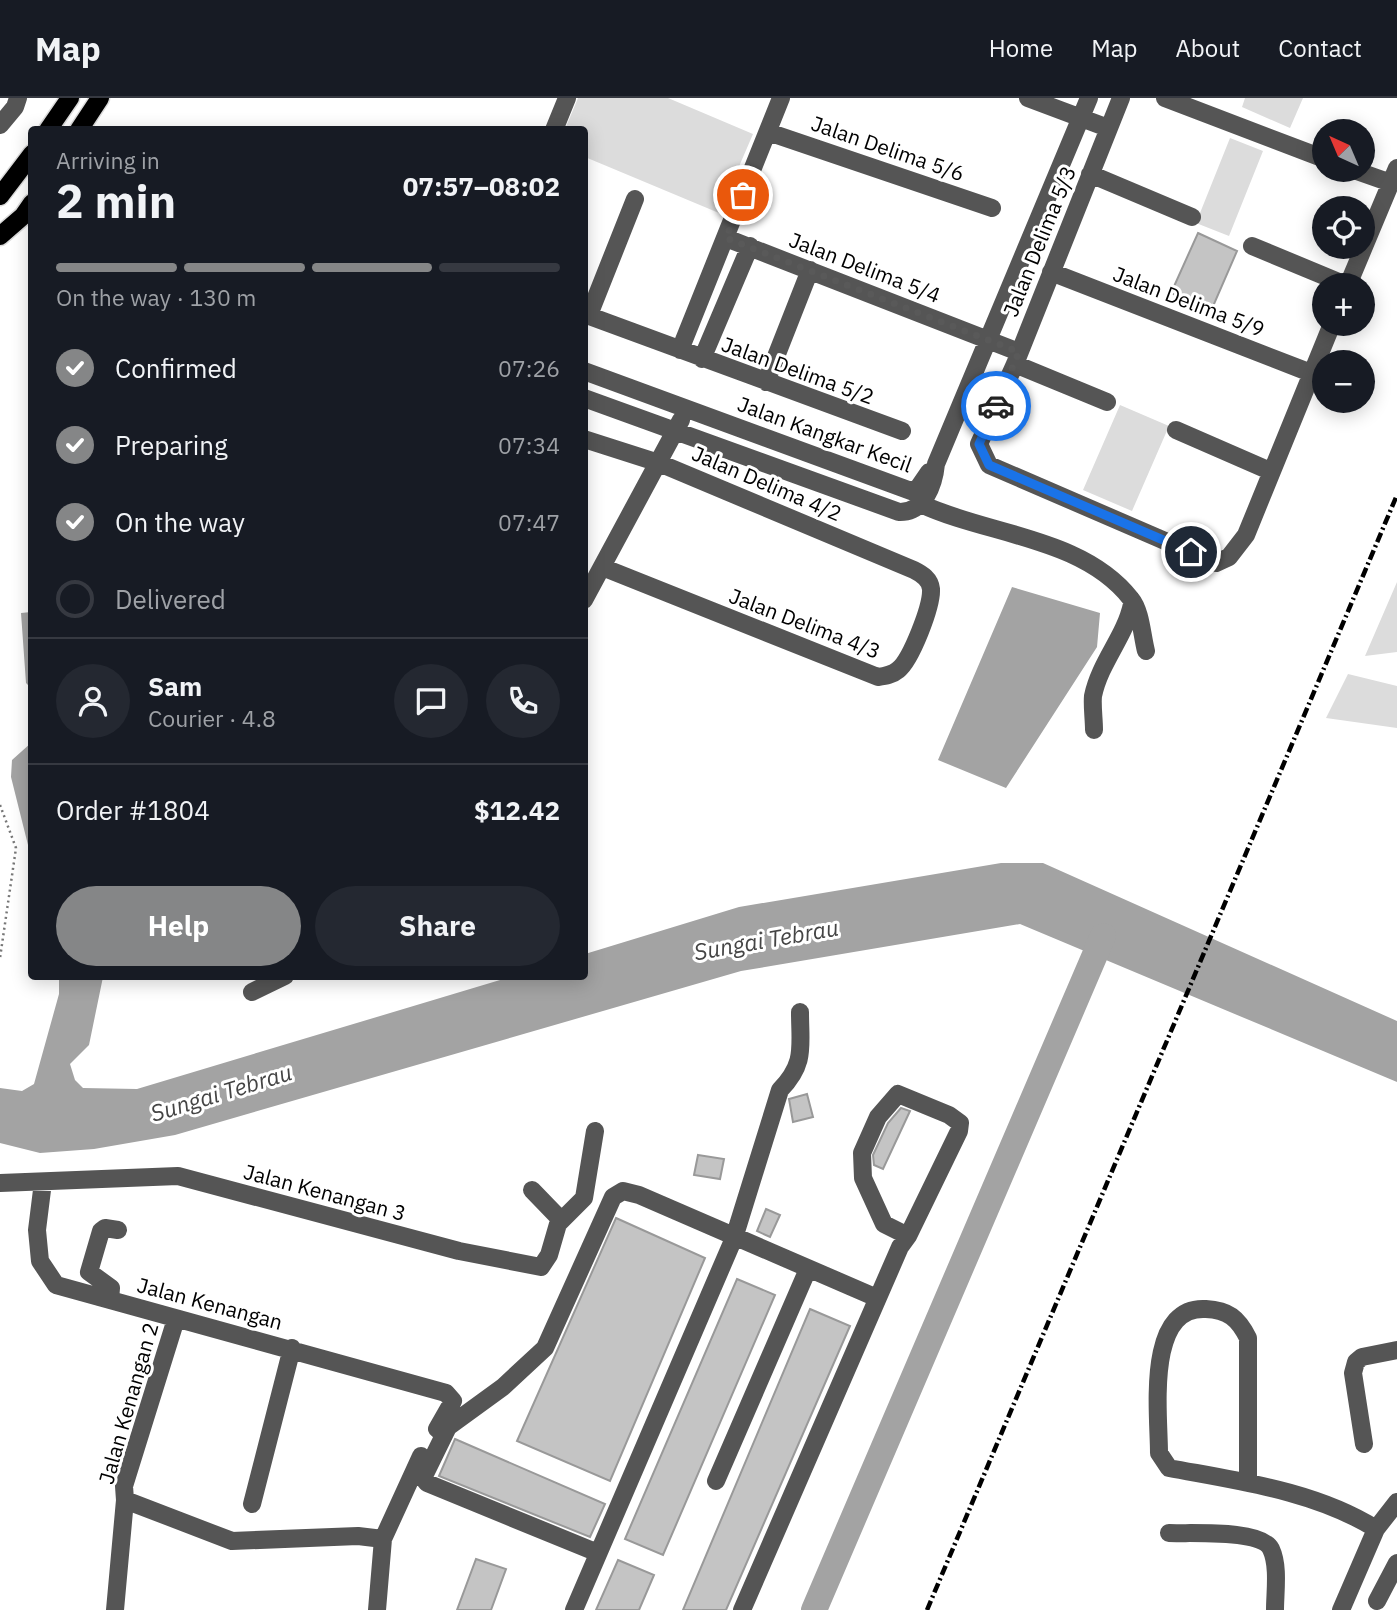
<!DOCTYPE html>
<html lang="en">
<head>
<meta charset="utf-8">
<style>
	body { margin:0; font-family:"IBM Plex Sans",sans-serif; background:#242831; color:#f1f3f6; height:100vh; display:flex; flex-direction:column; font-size:26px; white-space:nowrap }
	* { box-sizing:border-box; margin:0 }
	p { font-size:23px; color:#9ea1a6 }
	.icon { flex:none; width:38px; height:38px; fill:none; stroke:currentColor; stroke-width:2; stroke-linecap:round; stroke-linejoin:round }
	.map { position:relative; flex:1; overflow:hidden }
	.side { position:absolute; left:28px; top:28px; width:560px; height:854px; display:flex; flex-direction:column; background:#171b24; border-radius:7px; box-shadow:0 4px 18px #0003 }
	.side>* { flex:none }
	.needle { width:46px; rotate:316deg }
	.tools { position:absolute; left:1312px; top:21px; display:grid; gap:14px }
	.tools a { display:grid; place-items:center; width:63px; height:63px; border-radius:50%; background:#171b24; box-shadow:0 4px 18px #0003; font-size:35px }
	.pin { position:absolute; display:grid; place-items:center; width:60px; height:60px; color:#fff; margin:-30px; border:4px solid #fff; border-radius:50%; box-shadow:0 2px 7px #0007 }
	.courier { position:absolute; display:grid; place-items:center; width:70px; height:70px; margin:-35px; border:5px solid #1a73e8; border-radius:50%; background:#fff; color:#222; box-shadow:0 2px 9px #0007 }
	.overview em { font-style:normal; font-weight:700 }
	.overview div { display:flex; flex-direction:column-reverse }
	.overview { display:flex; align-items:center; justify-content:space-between; height:119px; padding:0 28px }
	h1 { font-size:46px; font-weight:700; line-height:52px }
	.bar { display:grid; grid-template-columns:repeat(4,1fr); gap:10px 7px; align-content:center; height:84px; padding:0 28px }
	.bar i { height:9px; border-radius:5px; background:#363941 }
	.bar .current { background:#858687 }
	.bar p { grid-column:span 4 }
	.line { display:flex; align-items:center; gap:18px; padding:0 28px; border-top:2px solid #363941 }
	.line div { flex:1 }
	.round { display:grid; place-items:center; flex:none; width:74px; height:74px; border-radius:37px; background:#242831 }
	ol { padding:0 28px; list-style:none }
	li { display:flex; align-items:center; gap:21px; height:77px }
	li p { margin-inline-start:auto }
	li .icon { padding:7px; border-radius:50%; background:#858687; color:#fff; stroke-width:4 }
	li:last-child { color:#9ea1a6 }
	li i { width:38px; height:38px; border:4px solid #363941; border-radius:50% }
	.action { display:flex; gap:14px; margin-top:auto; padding:14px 28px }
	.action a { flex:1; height:80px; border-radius:42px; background:#858687; color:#fff; font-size:28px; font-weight:700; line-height:80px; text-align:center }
	.action a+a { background:#242831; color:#f1f3f6 }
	header { display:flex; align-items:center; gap:42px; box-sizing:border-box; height:98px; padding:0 35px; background:#171b24; border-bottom:2px solid #363941 }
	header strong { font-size:33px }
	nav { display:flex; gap:38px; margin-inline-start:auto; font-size:24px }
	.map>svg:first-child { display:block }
	.green { fill:#dcdcdc }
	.water { fill:#a3a3a3 }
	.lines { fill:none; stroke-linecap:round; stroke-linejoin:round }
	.river { stroke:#a3a3a3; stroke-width:26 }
	.building { fill:#c4c4c4; stroke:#999; stroke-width:2 }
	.major-casing { stroke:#dbdbdb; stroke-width:21 }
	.path { stroke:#777; stroke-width:2.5; stroke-dasharray:2 3.5; stroke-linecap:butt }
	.minor { stroke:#555; stroke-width:18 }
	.major { stroke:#000; stroke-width:18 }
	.rail { stroke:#000; stroke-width:4.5; stroke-dasharray:10 3.5 2 3.5; stroke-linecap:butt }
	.done { stroke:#595959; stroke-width:7; stroke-dasharray:0 12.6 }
	.route { stroke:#1a73e8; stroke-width:9 }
	.labels { text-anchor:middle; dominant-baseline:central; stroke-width:6; stroke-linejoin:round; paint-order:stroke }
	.street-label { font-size:21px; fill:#000; stroke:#fff }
	.water-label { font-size:23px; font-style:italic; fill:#444; stroke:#fff }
</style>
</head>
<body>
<header>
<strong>Map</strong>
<nav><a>Home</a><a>Map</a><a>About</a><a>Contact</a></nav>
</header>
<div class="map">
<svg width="1397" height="1512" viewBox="0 0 1397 1512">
	<rect width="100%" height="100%" fill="#fff"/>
	<path class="green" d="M578 0H668L753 36 719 115 585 59 584 32 565 31Z
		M1245 0H1303L1290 30 1242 9Z
		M1230 40 1263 53 1229 138 1196 125Z
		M1120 307 1169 328 1132 413 1083 392Z
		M1397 484V554L1365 558Z
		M1348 576 1397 588V630L1326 620Z"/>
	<path class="water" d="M1012 489 1100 515 1097 549 1006 690 938 662Z
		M31 514H32L31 590 26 585 21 515Z
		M31 645V759L11 679 12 662Z
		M1001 765H1043L1397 923V984L1020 826 741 873 175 1037 94 1051 40 1055 0 1045V990L22 993 34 986 59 896V879H103L89 947 70 966 75 982 83 990 137 991 510 879 584 878 585 856 739 809Z"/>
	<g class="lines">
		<path class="river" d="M814 1512 1103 838"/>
	</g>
	<path class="building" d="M1198 135 1237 153 1211 213 1171 195Z
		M807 996 813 1019 793 1024 789 1001Z
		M901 1010 910 1013 883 1071 874 1067 873 1057 888 1025Z
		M698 1057 724 1061 720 1081 694 1077Z
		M766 1111 780 1117 770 1139 757 1133Z
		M616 1120 705 1160 610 1383 517 1343Z
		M737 1181 775 1197 663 1457 625 1441Z
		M810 1211 850 1228 726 1512H683Z
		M455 1341 605 1406 590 1439 439 1378Z
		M476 1461 506 1471 491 1512H457Z
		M618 1462 654 1477 639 1512H596Z"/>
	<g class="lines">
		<g class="major-casing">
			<path id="major" d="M48 32 70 0
				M79 32 100 0
				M0 98 32 56
				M0 138 23 118 32 105"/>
		</g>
		<path class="path" d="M0 707 16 750 0 860"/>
		<path class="minor" d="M1028 0 1108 30
			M1121 0 1015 266 979 346 989 367 1216 465 1229 459 1246 437 1332 226
			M1165 0 1325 61
			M0 27 15 9 18 0
			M554 32 567 0
			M768 34 992 110
			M1354 72 1391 85
			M1090 76 1192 119
			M726 140 1019 254
			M1252 148 1346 187
			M1051 174 1311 275
			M1348 187 1397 70
			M584 216 902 333
			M589 217 635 101
			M680 252 781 0
			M702 261 750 148
			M1015 266 1107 304
			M584 273 911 393 918 390 929 374
			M766 284 810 172
			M584 300 899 414C924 415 934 387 936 366L1089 0
			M1176 332 1270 373
			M584 341 659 365 914 472C922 476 930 481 931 491 932 508 911 562 898 572 892 577 886 578 878 579L602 469
			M921 406C987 437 1083 439 1131 501 1141 513 1142 538 1146 553
			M584 502 681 322
			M1094 632C1094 621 1092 608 1093 598 1100 564 1125 539 1132 506
			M252 894 285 878
			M43 1084 37 1132 40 1163 56 1187 446 1295 453 1303 437 1331
			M0 1085 178 1078 459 1153 541 1169 549 1157 558 1126 584 1100 595 1033
			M532 1092 561 1122
			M110 1202 111 1190 89 1174 101 1133 105 1130 118 1132
			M1364 1346 1353 1275 1356 1264 1362 1259 1397 1252
			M716 1383 808 1171
			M1248 1385V1240C1238 1220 1228 1212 1206 1211 1145 1207 1159 1316 1159 1355L1169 1370C1238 1383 1316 1393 1376 1431
			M125 1402 124 1388 176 1221
			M252 1406 292 1250
			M1169 1435C1190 1436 1261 1431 1271 1451 1279 1468 1275 1494 1275 1512
			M598 1455 427 1385 423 1380 448 1329 503 1289 545 1250 613 1099 623 1093 639 1097 877 1200
			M1377 1503 1397 1465
			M115 1512 125 1402 232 1443 358 1438 383 1441
			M377 1512 383 1441 421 1358
			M574 1512 734 1140 780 992C806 965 800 949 800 914
			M742 1512 900 1149 908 1138 959 1033 960 1025 949 1017 898 996 878 1019 862 1055 863 1080 884 1126 908 1138
			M1341 1512 1376 1431 1397 1404"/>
		<use href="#major" class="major"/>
		<path class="rail" d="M927 1512 1397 397"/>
	</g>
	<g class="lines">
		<path class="done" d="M743 97 726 140 1019 254 996 308"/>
		<path class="route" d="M996 308 979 346 989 367 1191 454"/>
	</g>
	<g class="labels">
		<g class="street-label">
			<text transform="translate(888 50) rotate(19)">Jalan Delima 5/6</text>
			<text transform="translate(1039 143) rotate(-68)">Jalan Delima 5/3</text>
			<text transform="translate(865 169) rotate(21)">Jalan Delima 5/4</text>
			<text transform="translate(1189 203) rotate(21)">Jalan Delima 5/9</text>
			<text transform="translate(798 272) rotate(20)">Jalan Delima 5/2</text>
			<text transform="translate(825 336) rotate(20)">Jalan Kangkar Kecil</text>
			<text transform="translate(767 385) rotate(23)">Jalan Delima 4/2</text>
			<text transform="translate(805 525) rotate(21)">Jalan Delima 4/3</text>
			<text transform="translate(325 1094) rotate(15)">Jalan Kenangan 3</text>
			<text transform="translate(210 1205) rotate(15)">Jalan Kenangan</text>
			<text transform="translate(128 1305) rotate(-74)">Jalan Kenangan 2</text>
		</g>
		<g class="water-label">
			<text transform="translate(766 841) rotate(-10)">Sungai Tebrau</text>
			<text transform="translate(221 994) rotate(-17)">Sungai Tebrau</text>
		</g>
	</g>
</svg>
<div class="tools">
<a><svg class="needle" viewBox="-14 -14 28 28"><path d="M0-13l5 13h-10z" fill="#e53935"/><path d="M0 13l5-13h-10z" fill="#9ea1a6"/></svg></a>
<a><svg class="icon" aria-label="locate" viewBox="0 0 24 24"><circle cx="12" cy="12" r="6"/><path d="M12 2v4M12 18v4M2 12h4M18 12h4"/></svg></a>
<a>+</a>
<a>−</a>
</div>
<div class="pin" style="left:743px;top:97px;background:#ea580c"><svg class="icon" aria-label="bag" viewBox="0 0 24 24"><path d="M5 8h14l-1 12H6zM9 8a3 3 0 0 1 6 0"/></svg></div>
<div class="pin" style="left:1191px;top:454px;background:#1f2937"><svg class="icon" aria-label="home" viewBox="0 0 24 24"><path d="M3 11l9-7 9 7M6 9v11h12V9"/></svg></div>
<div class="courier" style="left:996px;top:308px"><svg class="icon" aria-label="car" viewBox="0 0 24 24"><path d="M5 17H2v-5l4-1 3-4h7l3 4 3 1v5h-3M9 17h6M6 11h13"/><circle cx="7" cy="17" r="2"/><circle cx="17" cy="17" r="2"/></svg></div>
<section class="side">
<div class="overview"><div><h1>2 min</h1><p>Arriving in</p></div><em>07:57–08:02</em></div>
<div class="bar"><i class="current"></i><i class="current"></i><i class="current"></i><i></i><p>On the way · 130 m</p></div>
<ol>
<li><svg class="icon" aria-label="check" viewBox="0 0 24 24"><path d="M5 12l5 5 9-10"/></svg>Confirmed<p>07:26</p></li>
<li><svg class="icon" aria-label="check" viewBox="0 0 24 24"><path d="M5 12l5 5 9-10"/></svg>Preparing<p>07:34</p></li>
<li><svg class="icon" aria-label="check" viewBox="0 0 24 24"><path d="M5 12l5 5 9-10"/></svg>On the way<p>07:47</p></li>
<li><i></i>Delivered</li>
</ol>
<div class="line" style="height:126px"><a class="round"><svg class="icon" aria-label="person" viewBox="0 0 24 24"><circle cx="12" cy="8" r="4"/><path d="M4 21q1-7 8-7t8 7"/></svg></a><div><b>Sam</b><p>Courier · 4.8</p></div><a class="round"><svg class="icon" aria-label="chat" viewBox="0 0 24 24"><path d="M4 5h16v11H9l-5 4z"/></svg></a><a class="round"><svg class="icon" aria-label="phone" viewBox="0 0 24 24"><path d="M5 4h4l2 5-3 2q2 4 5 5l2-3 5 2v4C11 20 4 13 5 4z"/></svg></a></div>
<div class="line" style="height:91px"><div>Order #1804</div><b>$12.42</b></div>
<div class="action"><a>Help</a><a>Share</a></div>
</section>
</div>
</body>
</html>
